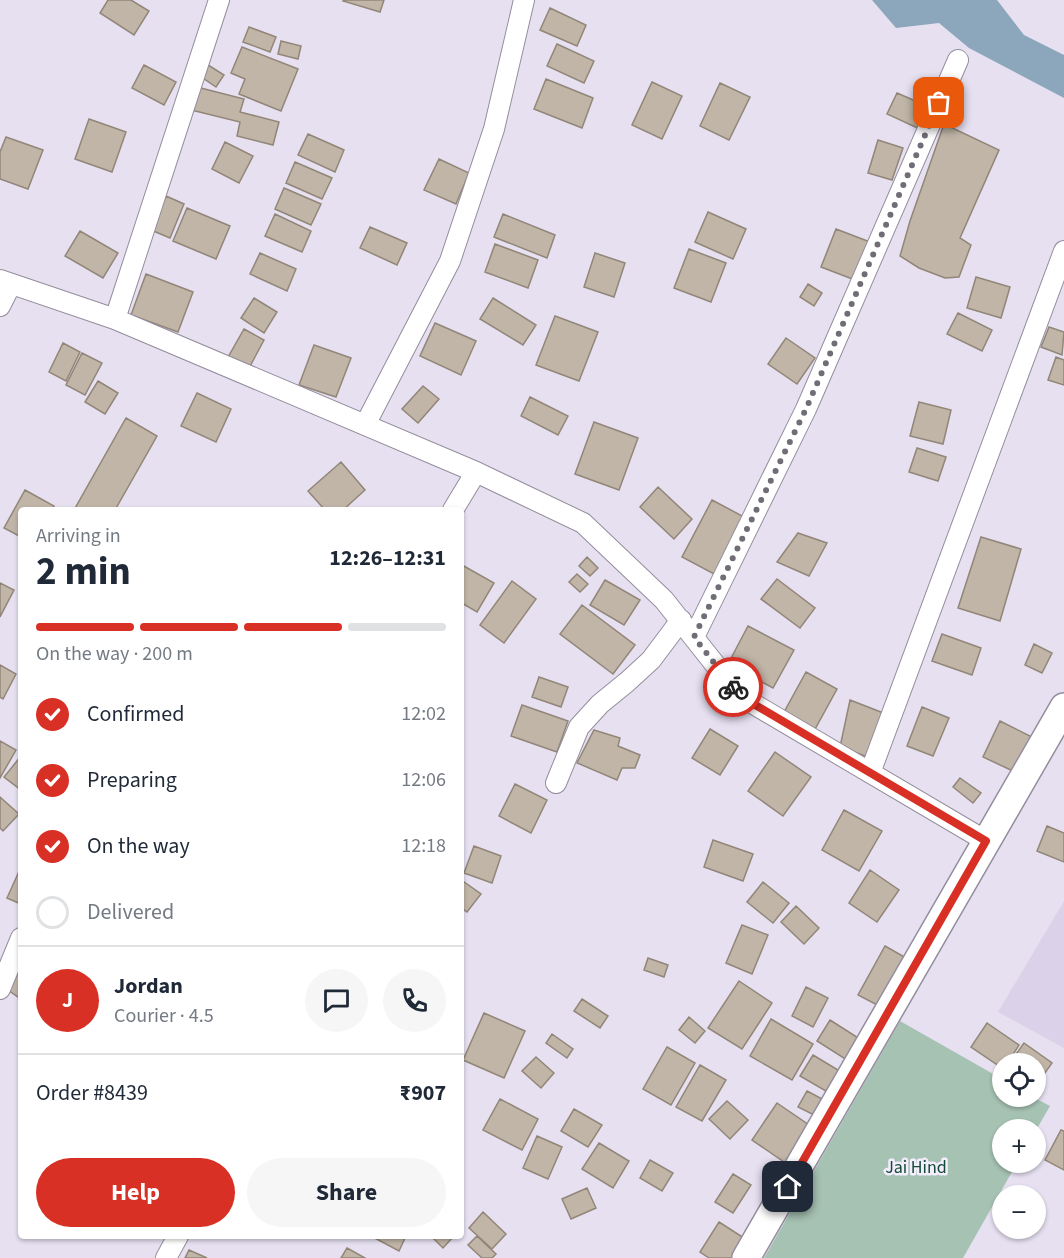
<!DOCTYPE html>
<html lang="en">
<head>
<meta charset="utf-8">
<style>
	body { margin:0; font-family:"Source Sans 3",sans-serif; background:#f6f6f7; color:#1f2937; height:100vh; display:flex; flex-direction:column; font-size:22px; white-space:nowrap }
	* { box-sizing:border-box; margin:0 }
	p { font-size:20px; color:#747a83 }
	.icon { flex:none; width:33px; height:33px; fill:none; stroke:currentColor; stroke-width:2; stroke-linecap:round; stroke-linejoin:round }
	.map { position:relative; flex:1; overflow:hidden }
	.sheet { position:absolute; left:18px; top:507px; width:446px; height:732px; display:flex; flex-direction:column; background:#fff; border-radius:6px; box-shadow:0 2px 4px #0004 }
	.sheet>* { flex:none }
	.fabs { position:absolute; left:992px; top:1053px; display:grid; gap:12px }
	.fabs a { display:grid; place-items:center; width:54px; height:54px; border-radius:50%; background:#fff; box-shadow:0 2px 4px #0004; font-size:30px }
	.pin { position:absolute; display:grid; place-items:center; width:51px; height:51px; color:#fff; margin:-26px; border-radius:12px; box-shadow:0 3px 9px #0006 }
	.courier { position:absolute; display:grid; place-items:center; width:60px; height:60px; margin:-30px; border:4px solid #d93025; border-radius:50%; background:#fff; color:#222; box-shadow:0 2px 8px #0007 }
	.overview em { font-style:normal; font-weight:700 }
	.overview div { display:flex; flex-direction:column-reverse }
	.overview { display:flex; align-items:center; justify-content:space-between; height:102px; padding:0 18px }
	h1 { font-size:39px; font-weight:700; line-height:45px }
	.bar { display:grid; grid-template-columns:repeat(4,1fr); gap:9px 6px; align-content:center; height:72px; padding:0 18px }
	.bar i { height:8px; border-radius:4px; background:#e0e1e3 }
	.bar .active { background:#d93025 }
	.bar p { grid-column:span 4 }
	.line { display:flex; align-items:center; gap:15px; padding:0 18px; border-top:2px solid #e0e1e3 }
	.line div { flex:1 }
	.round { display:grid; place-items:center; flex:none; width:63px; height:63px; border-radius:32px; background:#f6f6f7 }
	ol { padding:0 18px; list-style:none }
	li { display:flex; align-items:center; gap:18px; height:66px }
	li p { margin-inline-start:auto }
	li .icon { padding:6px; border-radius:50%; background:#d93025; color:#fff; stroke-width:4 }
	li:last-child { color:#747a83 }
	li i { width:33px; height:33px; border:3px solid #e0e1e3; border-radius:50% }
	.primary-button { display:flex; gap:12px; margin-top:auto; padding:12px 18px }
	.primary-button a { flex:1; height:69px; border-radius:36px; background:#d93025; color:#fff; font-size:24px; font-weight:700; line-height:69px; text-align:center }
	.primary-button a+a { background:#f6f6f7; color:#1f2937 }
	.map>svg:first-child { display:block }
	.built { fill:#dbd2ea }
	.green { fill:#a6c2b3 }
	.water { fill:#8ca6bb }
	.building { fill:#c0b5a7; stroke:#918678; stroke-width:1.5 }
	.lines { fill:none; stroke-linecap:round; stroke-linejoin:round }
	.minor-casing { stroke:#948d9d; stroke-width:22 }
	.secondary-casing { stroke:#948d9d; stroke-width:30 }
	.minor { stroke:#fff; stroke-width:20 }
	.secondary { stroke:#fff; stroke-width:27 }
	.done { stroke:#706d77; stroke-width:6; stroke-dasharray:0 10.8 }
	.route { stroke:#d93025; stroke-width:8 }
	.labels { text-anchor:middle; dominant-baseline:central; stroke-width:5; stroke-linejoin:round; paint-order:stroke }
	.park-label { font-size:18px; fill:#114b34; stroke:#f4edfe }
</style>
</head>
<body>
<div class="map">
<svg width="1064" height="1258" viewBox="0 0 1064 1258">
	<rect width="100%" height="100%" fill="#e6e0f1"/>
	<path class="built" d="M1064 901V1048L998 1012Z"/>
	<path class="green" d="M900 1021 1002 1079V1096L1033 1097 1050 1106 1035 1132V1130H1002V1162L1017 1163 963 1258H764Z"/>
	<path class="water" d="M872 0H997L1024 35 1064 55V98L969 48 939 23 896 28Z"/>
	<path class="building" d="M108 0H131L149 11 134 35 100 13Z
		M344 0H384L380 12 343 1Z
		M550 8 586 25 577 46 540 30Z
		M249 27 276 37 270 52 243 42Z
		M281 41 301 46 298 59 278 54Z
		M557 44 594 61 584 83 547 66Z
		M242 47 298 69 281 111 239 94 245 79 231 73Z
		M205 63 224 75 216 87 197 74Z
		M144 65 176 82 164 105 132 88Z
		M546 79 593 98 582 128 534 109Z
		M652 82 682 96 662 139 632 125Z
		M720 83 750 97 729 140 700 126Z
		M193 86 244 99 240 112 279 122 273 145 237 136 240 122 187 109Z
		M897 93 934 109 924 131 887 114Z
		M89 119 126 132 112 172 75 159Z
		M944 124 999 150 960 238 971 245 959 277 945 278 919 268 900 256 910 221Z
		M308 134 344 150 335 172 298 155Z
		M6 137 43 150 28 189 0 179V152Z
		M878 140 903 148 892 180 868 173Z
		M225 142 253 156 239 183 212 169Z
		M439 159 469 173 456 204 424 190Z
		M295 162 332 178 322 199 286 183Z
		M284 188 321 204 311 225 275 209Z
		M166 196 184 204 170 238 151 230Z
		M187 208 230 226 216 259 173 241Z
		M708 212 746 229 733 259 695 242Z
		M275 214 311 231 302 252 265 236Z
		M503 214 555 235 547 258 494 237Z
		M370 227 407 243 397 265 360 248Z
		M836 229 870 242 855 280 821 267Z
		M80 231 118 253 103 278 65 256Z
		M495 244 538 260 528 288 485 272Z
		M689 249 726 263 711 302 674 288Z
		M260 253 296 269 287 291 250 274Z
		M595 253 625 263 614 297 584 287Z
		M146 274 193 292 178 332 131 315Z
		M976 277 1010 287 1001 318 967 308Z
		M808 284 822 293 814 306 800 297Z
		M254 298 277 312 264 333 241 318Z
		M493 298 536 325 523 345 480 319Z
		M958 313 992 330 982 351 947 334Z
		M555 316 598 332 579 381 536 365Z
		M435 323 476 341 461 375 420 356Z
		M1049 327 1064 332 1062 355 1041 347Z
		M244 329 264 340 248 370 227 359Z
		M786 338 815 358 797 384 768 364Z
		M63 343 80 352 66 381 49 372Z
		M314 345 351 358 336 397 299 385Z
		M82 353 102 363 85 395 66 385Z
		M1056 357 1064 360V385L1048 380Z
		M98 381 118 393 105 414 85 402Z
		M423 386 439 399 418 423 402 409Z
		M197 393 231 409 216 442 181 426Z
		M530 397 568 416 558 435 521 416Z
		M919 402 951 410 943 444 910 436Z
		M126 418 157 436 115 510H74Z
		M594 422 638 438 619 490 575 474Z
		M917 448 946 457 938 481 909 472Z
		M341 462 365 490 343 510H325L308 491Z
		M658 487 692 519 674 539 640 507Z
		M25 490 54 506 52 510H21V537L4 528Z
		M712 500 746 518 716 575 682 557Z
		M798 533 827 543 809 576 777 562Z
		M981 537 1021 549 1000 621 958 608Z
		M587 557 598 568 590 576 579 566Z
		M462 565 494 583 477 612 460 602V568Z
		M577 574 588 584 580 592 569 582Z
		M777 579 815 608 800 628 761 599Z
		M605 580 640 600 624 625 590 605Z
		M512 581 536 599 504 643 480 625Z
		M0 583 14 590 0 617Z
		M582 605 635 645 613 674 560 634Z
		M748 626 794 650 773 688 728 664Z
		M942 634 981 648 972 675 932 661Z
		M1034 644 1052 653 1042 673 1025 665Z
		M0 665 16 674 3 699 0 697Z
		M806 672 837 689 814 731 783 714Z
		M539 677 568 687 561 707 532 697Z
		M850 700 886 714 871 758 840 747Z
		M522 705 568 721 557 752 511 736Z
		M922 707 949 718 933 756 907 746Z
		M1000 721 1032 737 1015 772 983 757Z
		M710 729 738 746 720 775 692 758Z
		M594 730 620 738 618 746 640 755 635 768H622L617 780 577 763Z
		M0 741 16 750 0 778Z
		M775 752 811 777 783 816 748 791Z
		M21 756V790L4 777Z
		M960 778 981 793 973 803 953 787Z
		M515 784 547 800 531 833 499 816Z
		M0 797 19 814 3 831 0 828Z
		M844 810 882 831 859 871 822 850Z
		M1047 826 1064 833V862L1037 851Z
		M713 840 753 854 743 881 704 867Z
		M474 846 501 856 492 883 464 873Z
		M21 867V904L7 898Z
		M870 870 899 890 877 922 849 903Z
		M460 879 481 894 467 912 460 907Z
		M763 882 789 903 773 923 747 902Z
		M796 906 819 928 804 944 781 922Z
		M742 925 768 935 752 974 726 963Z
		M885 946 908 959 881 1007 858 995Z
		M648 958 668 965 664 977 644 970Z
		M18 969 21 971V999L5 988Z
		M739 981 772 1003 742 1049 708 1028Z
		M806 987 828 998 813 1027 792 1016Z
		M582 999 608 1016 600 1028 574 1011Z
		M484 1013 525 1031 504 1078 463 1060Z
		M689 1017 705 1031 695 1043 679 1030Z
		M771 1019 813 1044 792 1080 750 1056Z
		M830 1020 863 1041 850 1062 817 1041Z
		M987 1023 1019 1045 1007 1064H1002V1068L971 1047Z
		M552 1034 573 1049 567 1058 546 1043Z
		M1024 1043 1052 1063 1035 1087V1064H1009Z
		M667 1047 695 1063 671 1105 643 1089Z
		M813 1055 843 1073 831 1094 800 1076Z
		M536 1057 554 1073 541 1088 522 1071Z
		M700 1065 726 1080 702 1121 676 1107Z
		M807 1091 826 1101 818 1117 798 1107Z
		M500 1099 538 1119 522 1150 483 1130Z
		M727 1101 748 1120 730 1139 709 1119Z
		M777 1103 812 1127 787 1164 752 1140Z
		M574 1109 602 1125 588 1147 561 1131Z
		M1061 1130 1064 1131V1170L1045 1160Z
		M537 1136 562 1147 548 1179 523 1168Z
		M599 1143 629 1161 613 1188 582 1169Z
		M650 1160 673 1173 662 1191 640 1178Z
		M733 1174 751 1185 733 1213 715 1202Z
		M587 1188 596 1208 571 1219 562 1199Z
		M483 1212 506 1234 492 1249 469 1228Z
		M719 1222 744 1238 732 1258H709L700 1252Z
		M371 1236H406L399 1251Z
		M431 1236H454L443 1248Z
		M477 1236 496 1254 492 1258H482L468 1245Z
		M347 1248 365 1258H341Z
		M189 1250 207 1258H185Z"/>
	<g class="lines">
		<g class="minor-casing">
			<path id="minor" d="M0 280 115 319 476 472 583 523 664 600 740 696 986 841
				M0 306 11 284
				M115 319 219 0
				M365 425 450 261 494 129 524 0
				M453 510 476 472
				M694 637 806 409 958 60
				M870 773 1064 251
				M556 783 579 727 600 704 627 682 651 660 681 620
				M0 989 21 938
				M166 1258 178 1236"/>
		</g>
		<g class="secondary-casing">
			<path id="secondary" d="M746 1258 1064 707"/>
		</g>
		<use href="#minor" class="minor"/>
		<use href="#secondary" class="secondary"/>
	</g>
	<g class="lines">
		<path class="done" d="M733 687 694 637 806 409 939 103"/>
		<path class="route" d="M733 687 740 696 986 841 788 1187"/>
	</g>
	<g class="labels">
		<g class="park-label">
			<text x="916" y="1167">Jai Hind</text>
		</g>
	</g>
</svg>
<div class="fabs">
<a><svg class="icon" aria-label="locate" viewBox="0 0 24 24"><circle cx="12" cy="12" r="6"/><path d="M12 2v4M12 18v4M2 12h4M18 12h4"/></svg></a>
<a>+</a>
<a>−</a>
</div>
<div class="pin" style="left:939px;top:103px;background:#ea580c"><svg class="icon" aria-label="bag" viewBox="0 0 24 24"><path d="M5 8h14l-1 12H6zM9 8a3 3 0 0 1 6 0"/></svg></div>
<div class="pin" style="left:788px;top:1187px;background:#1f2937"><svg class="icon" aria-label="home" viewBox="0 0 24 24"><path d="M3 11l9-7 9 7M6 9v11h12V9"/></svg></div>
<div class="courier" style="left:733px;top:687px"><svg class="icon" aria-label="bike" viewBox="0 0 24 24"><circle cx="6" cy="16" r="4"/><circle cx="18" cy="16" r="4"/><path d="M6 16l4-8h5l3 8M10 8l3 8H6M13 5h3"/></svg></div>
<section class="sheet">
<div class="overview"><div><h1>2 min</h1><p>Arriving in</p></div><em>12:26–12:31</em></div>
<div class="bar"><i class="active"></i><i class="active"></i><i class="active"></i><i></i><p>On the way · 200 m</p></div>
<ol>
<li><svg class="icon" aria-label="check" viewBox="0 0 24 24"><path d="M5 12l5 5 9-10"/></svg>Confirmed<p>12:02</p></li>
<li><svg class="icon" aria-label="check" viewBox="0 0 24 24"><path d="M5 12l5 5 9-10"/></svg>Preparing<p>12:06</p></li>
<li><svg class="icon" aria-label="check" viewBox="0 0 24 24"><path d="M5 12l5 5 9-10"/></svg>On the way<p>12:18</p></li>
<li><i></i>Delivered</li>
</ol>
<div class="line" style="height:108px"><b class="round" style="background:#d93025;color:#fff">J</b><div><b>Jordan</b><p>Courier · 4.5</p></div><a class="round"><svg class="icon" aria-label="chat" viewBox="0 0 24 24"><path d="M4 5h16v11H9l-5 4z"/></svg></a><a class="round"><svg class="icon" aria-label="phone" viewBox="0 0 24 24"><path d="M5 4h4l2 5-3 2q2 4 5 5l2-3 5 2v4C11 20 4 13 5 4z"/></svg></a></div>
<div class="line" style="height:78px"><div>Order #8439</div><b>₹907</b></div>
<div class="primary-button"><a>Help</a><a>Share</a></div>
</section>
</div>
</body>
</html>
